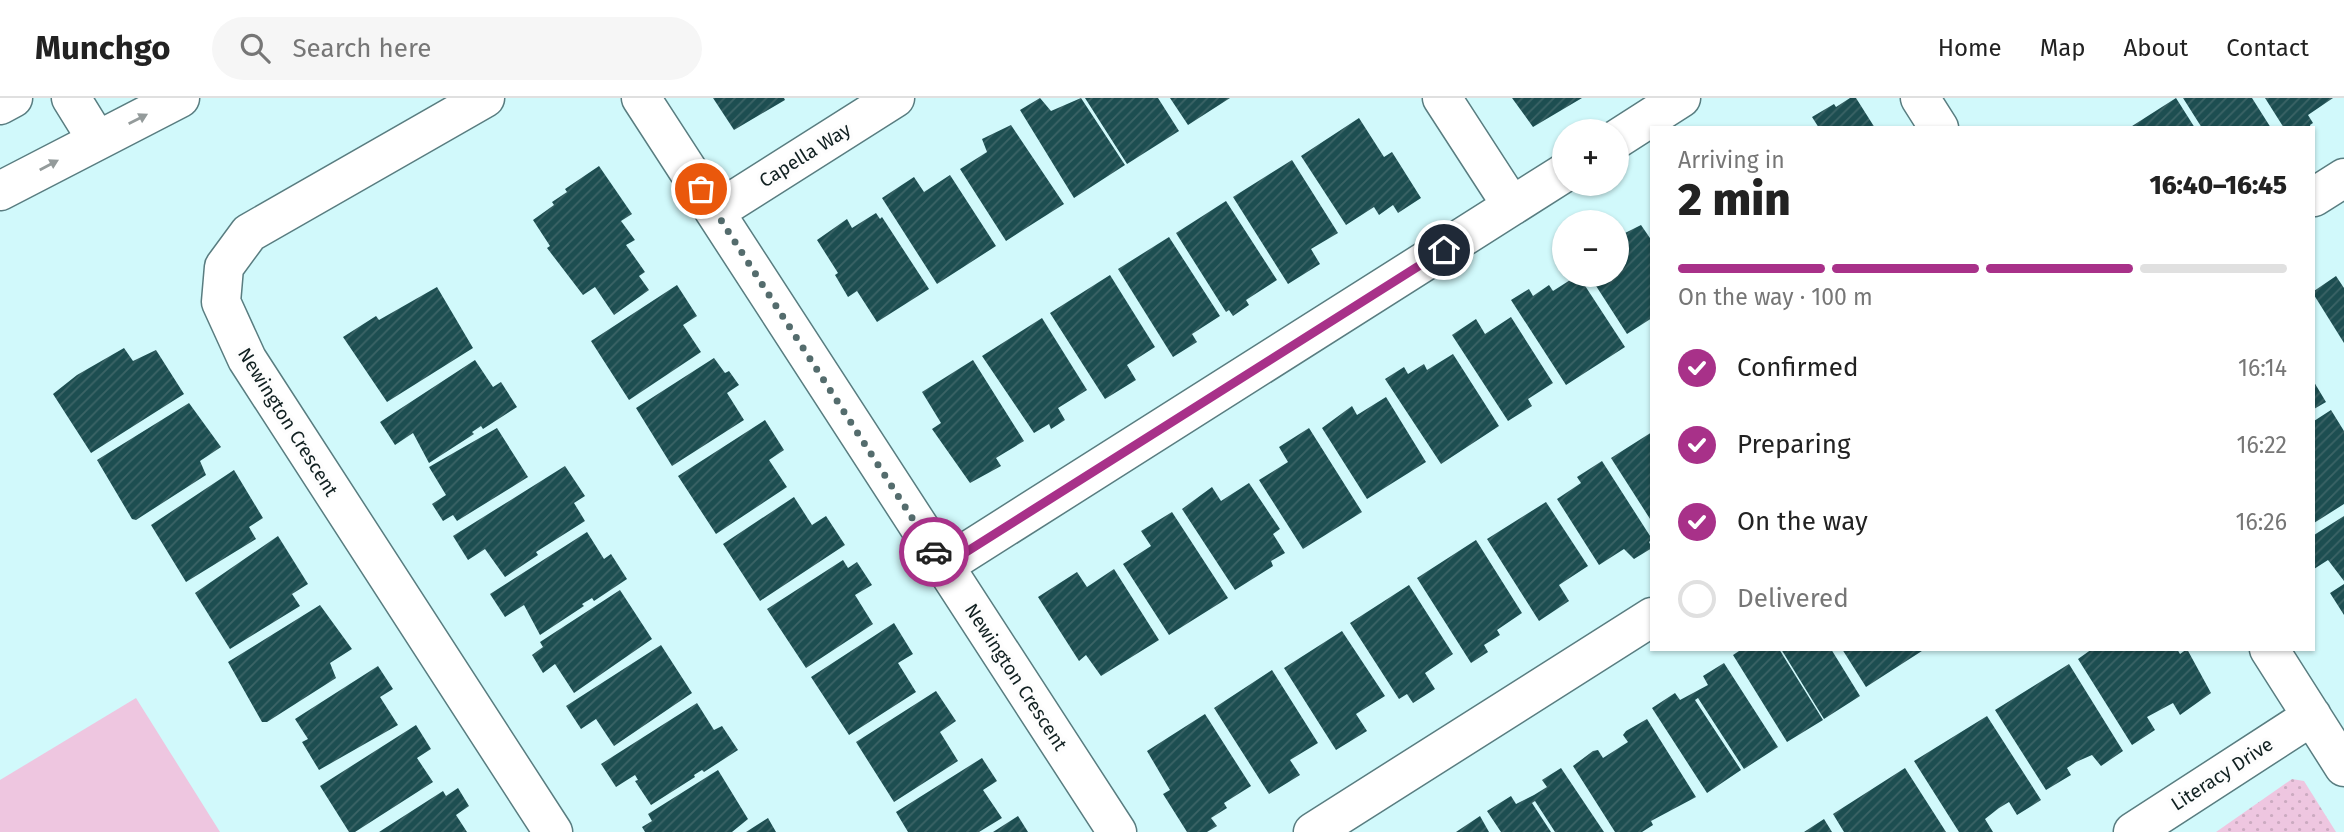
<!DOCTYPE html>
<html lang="en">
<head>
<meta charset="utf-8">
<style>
	body { margin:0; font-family:"Fira Sans",sans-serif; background:#f6f6f6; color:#222; height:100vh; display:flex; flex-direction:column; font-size:26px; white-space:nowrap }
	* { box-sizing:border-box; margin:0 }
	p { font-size:23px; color:#767676 }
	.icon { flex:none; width:38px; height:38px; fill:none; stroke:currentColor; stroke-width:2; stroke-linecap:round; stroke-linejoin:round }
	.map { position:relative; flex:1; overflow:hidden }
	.sheet { position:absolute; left:1650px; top:28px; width:665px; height:525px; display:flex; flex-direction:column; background:#fff; border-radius:0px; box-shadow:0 2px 5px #0004 }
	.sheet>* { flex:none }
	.fabs { position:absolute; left:1552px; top:21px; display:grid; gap:14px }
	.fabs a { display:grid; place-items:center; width:77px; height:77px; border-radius:50%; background:#fff; box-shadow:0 2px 5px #0004; font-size:35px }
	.pin { position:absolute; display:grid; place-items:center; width:60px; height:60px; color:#fff; margin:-30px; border:4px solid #fff; border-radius:50%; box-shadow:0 2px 7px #0007 }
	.courier { position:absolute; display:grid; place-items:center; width:70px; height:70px; margin:-35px; border:5px solid #a83189; border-radius:50%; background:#fff; color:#222; box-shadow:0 2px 9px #0007 }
	.headline em { font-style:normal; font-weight:800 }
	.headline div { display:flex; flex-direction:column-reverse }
	.headline { display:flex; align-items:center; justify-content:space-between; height:119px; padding:0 28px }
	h1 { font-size:46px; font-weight:800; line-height:52px }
	.bar { display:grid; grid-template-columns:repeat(4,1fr); gap:10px 7px; align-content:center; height:84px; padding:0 28px }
	.bar i { height:9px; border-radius:5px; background:#e0e0e0 }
	.bar .selected { background:#a83189 }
	.bar p { grid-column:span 4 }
	ol { padding:0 28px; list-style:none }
	li { display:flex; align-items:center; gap:21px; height:77px }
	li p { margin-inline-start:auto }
	li .icon { padding:7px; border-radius:50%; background:#a83189; color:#fff; stroke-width:4 }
	li:last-child { color:#767676 }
	li i { width:38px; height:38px; border:4px solid #e0e0e0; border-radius:50% }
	header { display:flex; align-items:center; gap:42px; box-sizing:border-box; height:98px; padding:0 35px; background:#fff; border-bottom:2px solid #e0e0e0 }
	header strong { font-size:33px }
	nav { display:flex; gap:38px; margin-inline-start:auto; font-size:24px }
	.search { width:490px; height:63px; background:#f6f6f6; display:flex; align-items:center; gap:18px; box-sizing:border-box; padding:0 24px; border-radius:38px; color:#767676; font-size:26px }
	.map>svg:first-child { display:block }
	.green { fill:#eec6e0 }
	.park { fill:url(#park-dots) }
	.building { fill:url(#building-hatch) }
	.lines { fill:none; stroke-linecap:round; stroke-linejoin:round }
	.street-casing { stroke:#597d80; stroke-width:41 }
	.secondary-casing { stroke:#597d80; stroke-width:41 }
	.street { stroke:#fff; stroke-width:38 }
	.secondary { stroke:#fff; stroke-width:38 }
	.oneway { fill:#949b9b }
	.done { stroke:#546c6d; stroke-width:7; stroke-dasharray:0 12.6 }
	.route { stroke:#a83189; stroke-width:9 }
	.labels { text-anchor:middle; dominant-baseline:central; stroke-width:7; stroke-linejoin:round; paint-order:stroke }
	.street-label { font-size:19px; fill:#112021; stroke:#fdfdfd }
</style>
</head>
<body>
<header>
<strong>Munchgo</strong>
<div class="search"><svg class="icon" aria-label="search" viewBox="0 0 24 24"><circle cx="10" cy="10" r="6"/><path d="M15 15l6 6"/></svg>Search here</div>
<nav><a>Home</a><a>Map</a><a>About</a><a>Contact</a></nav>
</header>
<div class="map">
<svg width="2344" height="734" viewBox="0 0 2344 734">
	<defs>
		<pattern id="park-dots" width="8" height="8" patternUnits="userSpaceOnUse" patternTransform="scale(1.75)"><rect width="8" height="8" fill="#eec6e0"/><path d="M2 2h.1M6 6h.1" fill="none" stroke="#cbaac0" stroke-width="1.8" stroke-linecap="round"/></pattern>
		<pattern id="building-hatch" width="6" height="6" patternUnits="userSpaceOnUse" patternTransform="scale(1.75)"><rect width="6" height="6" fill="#1d4e51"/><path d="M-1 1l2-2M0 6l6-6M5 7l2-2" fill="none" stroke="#3c6466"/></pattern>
	</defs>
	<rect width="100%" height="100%" fill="#d1f9fb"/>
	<path class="green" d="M136 600 220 734H0V682Z"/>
	<path class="park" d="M2292 681 2304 683 2336 734H2216Z"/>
	<path class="building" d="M713 0H784L785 2 734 32Z
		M1040 0 1051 13 1081 0 1125 67 1074 100 1020 12Z
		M1085 0H1158L1179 33 1127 66Z
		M1170 0H1230L1188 27Z
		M1512 0H1582L1533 29Z
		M1850 0H1856L1875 30H1819L1812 19 1834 6 1836 9Z
		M2176 0 2195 30H2129Z
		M2183 0H2252L2271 30H2202Z
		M2265 0H2333L2308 17 2313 25 2310 27 2311 30H2284Z
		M1359 20 1384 59 1392 54 1421 100 1398 115 1393 107 1379 117 1374 109 1346 127 1301 58Z
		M1011 27 1064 106 1006 143 960 71 987 54 982 41Z
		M1292 62 1338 135 1311 151 1320 166 1288 186 1233 99Z
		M599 68 632 116 621 123 635 142 626 147 645 174 639 178 649 192 614 217 595 189 583 197 547 150 550 148 533 122 554 107 552 104 567 94 565 91Z
		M950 77 996 148 937 186 882 100 914 79 924 94Z
		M1226 103 1277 182 1246 202 1249 207 1233 218 1229 212 1226 214 1176 135Z
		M876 115 880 121 882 119 929 191 877 224 857 193 848 199 835 177 838 175 817 142 847 121 852 130Z
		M1641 127 1652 143V220L1627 236 1589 177H1617V139Z
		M1169 139 1220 218 1192 236 1197 244 1173 259 1118 171Z
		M1110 177 1155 249 1127 267 1136 282 1105 301 1050 215Z
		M1578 177 1625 249 1566 287 1511 202 1529 191 1533 198 1549 187 1553 193Z
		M2336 178 2344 190V245L2314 197V193Z
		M677 187 697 218 683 227 701 254 629 302 591 243Z
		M437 189 473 250 387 304 343 239 376 218 379 222Z
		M1511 219 1553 285 1528 301 1532 308 1508 323 1452 237 1476 221 1485 236Z
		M1042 220 1087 292 1058 310 1065 322 1051 331 1049 326 1034 335 982 258Z
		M124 250 133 263 156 252 184 296 91 355 53 296 77 277Z
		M1453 256 1499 328 1441 366 1385 281 1404 269 1408 276 1424 266 1427 272Z
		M714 260 725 275 729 273 739 287 727 295 744 322 672 368 636 310Z
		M475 262 493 289 501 284 517 309 483 331 481 328 472 334 474 336 429 365 413 335 395 347 380 324Z
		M973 262 1024 343 996 360 1001 368 970 385 932 331 941 325 922 294Z
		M2314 284 2326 304 2314 311Z
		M1386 299 1426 364 1367 401 1322 330 1352 308 1357 317Z
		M189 305 221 349 200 363 206 377 136 422 132 421 97 362Z
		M2331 312 2344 333V406L2314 425V323Z
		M765 322 784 352 769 362 787 389 716 436 678 378Z
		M497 330 528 379 457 423 453 417 443 423 432 406 446 397 429 369Z
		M1309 330 1362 414 1303 451 1259 382 1288 364 1279 349Z
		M1652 334V424L1611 360Z
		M1602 363 1652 441 1649 444 1652 450 1634 461 1624 451 1599 467 1557 401 1581 385 1577 379Z
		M565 368 585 398 574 405 585 423 536 454 538 457 505 479 485 451 468 462 453 438Z
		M234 372 263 420 249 429 256 441 186 484 151 427Z
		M1249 385 1280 431 1273 436 1285 455 1271 463 1273 468 1235 492 1182 411 1212 389 1221 403Z
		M794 399 812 427 826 418 845 447 760 503 723 446Z
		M1546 404 1588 468 1559 487 1569 503 1539 523 1487 441Z
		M1172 414 1228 500 1169 537 1123 466 1151 448 1141 433Z
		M2344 418V483L2328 462 2314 471V437Z
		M587 434 604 461 611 456 627 481 594 503 592 500 582 506 584 508 540 537 524 507 505 519 490 496Z
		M278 438 308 486 292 496 300 508 230 551 195 495Z
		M1476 442 1522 515 1497 532 1500 537 1484 547 1488 554 1471 565 1417 480Z
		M843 462 848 470 857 464 872 487 855 497 873 526 806 570 767 511Z
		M1114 471 1159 542 1101 578 1086 557 1079 563 1038 499 1077 474 1087 489Z
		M2344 486V517L2330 495Z
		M1409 487 1453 556 1425 575 1435 591 1413 605 1407 596 1399 601 1350 525Z
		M620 492 652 541 574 595 555 566 543 575 532 557 543 549 540 544Z
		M320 507 352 551 330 565 336 580 267 624H262L228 564Z
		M894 525 913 556 898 565 916 594 849 637 811 579Z
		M1342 533 1385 598 1356 616 1367 633 1336 652 1284 570Z
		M661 547 692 595 614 648 596 621 581 631 566 608Z
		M1742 551H1779L1823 622 1787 644 1733 557Z
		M1781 551H1831L1860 598 1824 621Z
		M1842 551H1925L1866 589Z
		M2092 551H2177L2180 556 2187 551 2211 595 2180 617 2173 605 2147 619 2155 632 2132 647 2078 561Z
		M1724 565 1778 649 1744 671 1698 600 1695 602 1741 672 1707 695 1652 610 1675 595 1680 602 1708 587 1703 578Z
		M2069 566 2123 653 2101 668 2092 657 2076 664 2067 670 2071 677 2046 692 1995 612Z
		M378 568 393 591 380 599 398 627 319 672 302 644 308 641 295 621Z
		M1272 572 1318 645 1290 662 1300 677 1269 696 1214 610Z
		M936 593 956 623 940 634 958 663 894 704 856 644Z
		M697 605 714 632 722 628 738 652 704 674 702 672 694 677 695 679 651 707 635 683 638 682 635 677 616 689 601 666Z
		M1205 616 1251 688 1224 705 1227 710 1211 720 1217 728 1207 734H1187L1163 696 1170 692 1147 653Z
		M1987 618 2041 702 2017 717 2009 704 1999 710 1985 721 1993 734H1959L1914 663Z
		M1647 621 1696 699 1651 723 1653 727 1642 734H1615L1573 668 1593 653 1598 652 1603 660 1628 644 1623 637 1626 633Z
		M416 627 431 651 417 660 433 684 355 734H349L320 688Z
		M982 660 997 683 983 692 1002 720 979 734H908L896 714Z
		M1561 670 1604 734H1555L1535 703 1532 705 1551 734H1501L1487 713 1511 698 1516 706 1534 697 1547 689 1542 682Z
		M1905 670 1946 734H1844L1833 716Z
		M718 672 748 721 732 734H645L642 729 652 723 648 716Z
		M458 690 469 708 456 717 467 734H379L443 693 446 698Z
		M1018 718 1028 734H993Z
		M1480 718 1489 734H1456Z
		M768 720 776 734H746Z
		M1824 721 1832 734H1804Z"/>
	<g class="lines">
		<g class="street-casing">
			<path id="street" d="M71 0 97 42
				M485 0 249 135 224 169 221 204 247 261 553 734
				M641 0 1117 734
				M1442 0 1512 108
				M1920 0 1939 30
				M1617 41 1681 0
				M2314 99 2344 80
				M715 114 895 0
				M944 468 1564 75
				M2269 551 2344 669
				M1313 734 1652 519
				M2133 734 2312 618"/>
		</g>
		<g class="secondary-casing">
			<path id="secondary" d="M0 7 13 0
				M0 93 180 0"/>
		</g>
		<use href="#street" class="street"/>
		<use href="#secondary" class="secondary"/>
	</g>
	<defs><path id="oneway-solid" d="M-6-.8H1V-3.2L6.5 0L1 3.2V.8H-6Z" transform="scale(1.75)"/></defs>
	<g class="oneway">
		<use href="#oneway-solid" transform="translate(138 21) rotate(-27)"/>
		<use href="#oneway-solid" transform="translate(49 67) rotate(-28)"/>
	</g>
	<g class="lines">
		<path class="done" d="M701 91 934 454"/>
		<path class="route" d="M934 454 944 468 1444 152"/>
	</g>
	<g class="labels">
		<g class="street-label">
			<text transform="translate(805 57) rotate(-32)">Capella Way</text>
			<text transform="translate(288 324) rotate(58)">Newington Crescent</text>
			<text transform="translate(1016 579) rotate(57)">Newington Crescent</text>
			<text transform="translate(2222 676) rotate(-33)">Literacy Drive</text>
		</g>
	</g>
</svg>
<div class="fabs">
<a>+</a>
<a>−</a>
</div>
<div class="pin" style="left:701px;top:91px;background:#ea580c"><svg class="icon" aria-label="bag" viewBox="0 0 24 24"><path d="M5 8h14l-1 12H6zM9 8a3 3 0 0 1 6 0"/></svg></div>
<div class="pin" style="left:1444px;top:152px;background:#1f2937"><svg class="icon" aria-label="home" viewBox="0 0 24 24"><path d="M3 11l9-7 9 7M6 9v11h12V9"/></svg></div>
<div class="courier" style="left:934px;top:454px"><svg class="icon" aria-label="car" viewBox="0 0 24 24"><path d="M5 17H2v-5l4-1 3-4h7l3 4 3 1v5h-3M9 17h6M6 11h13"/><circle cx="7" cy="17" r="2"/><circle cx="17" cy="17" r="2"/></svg></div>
<section class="sheet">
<div class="headline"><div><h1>2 min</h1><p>Arriving in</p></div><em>16:40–16:45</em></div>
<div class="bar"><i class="selected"></i><i class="selected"></i><i class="selected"></i><i></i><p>On the way · 100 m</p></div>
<ol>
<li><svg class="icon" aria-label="check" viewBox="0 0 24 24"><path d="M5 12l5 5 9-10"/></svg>Confirmed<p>16:14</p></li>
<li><svg class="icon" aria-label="check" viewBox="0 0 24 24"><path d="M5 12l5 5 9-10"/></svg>Preparing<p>16:22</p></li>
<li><svg class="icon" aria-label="check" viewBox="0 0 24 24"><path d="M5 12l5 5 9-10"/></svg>On the way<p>16:26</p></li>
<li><i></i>Delivered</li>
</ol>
</section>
</div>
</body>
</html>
